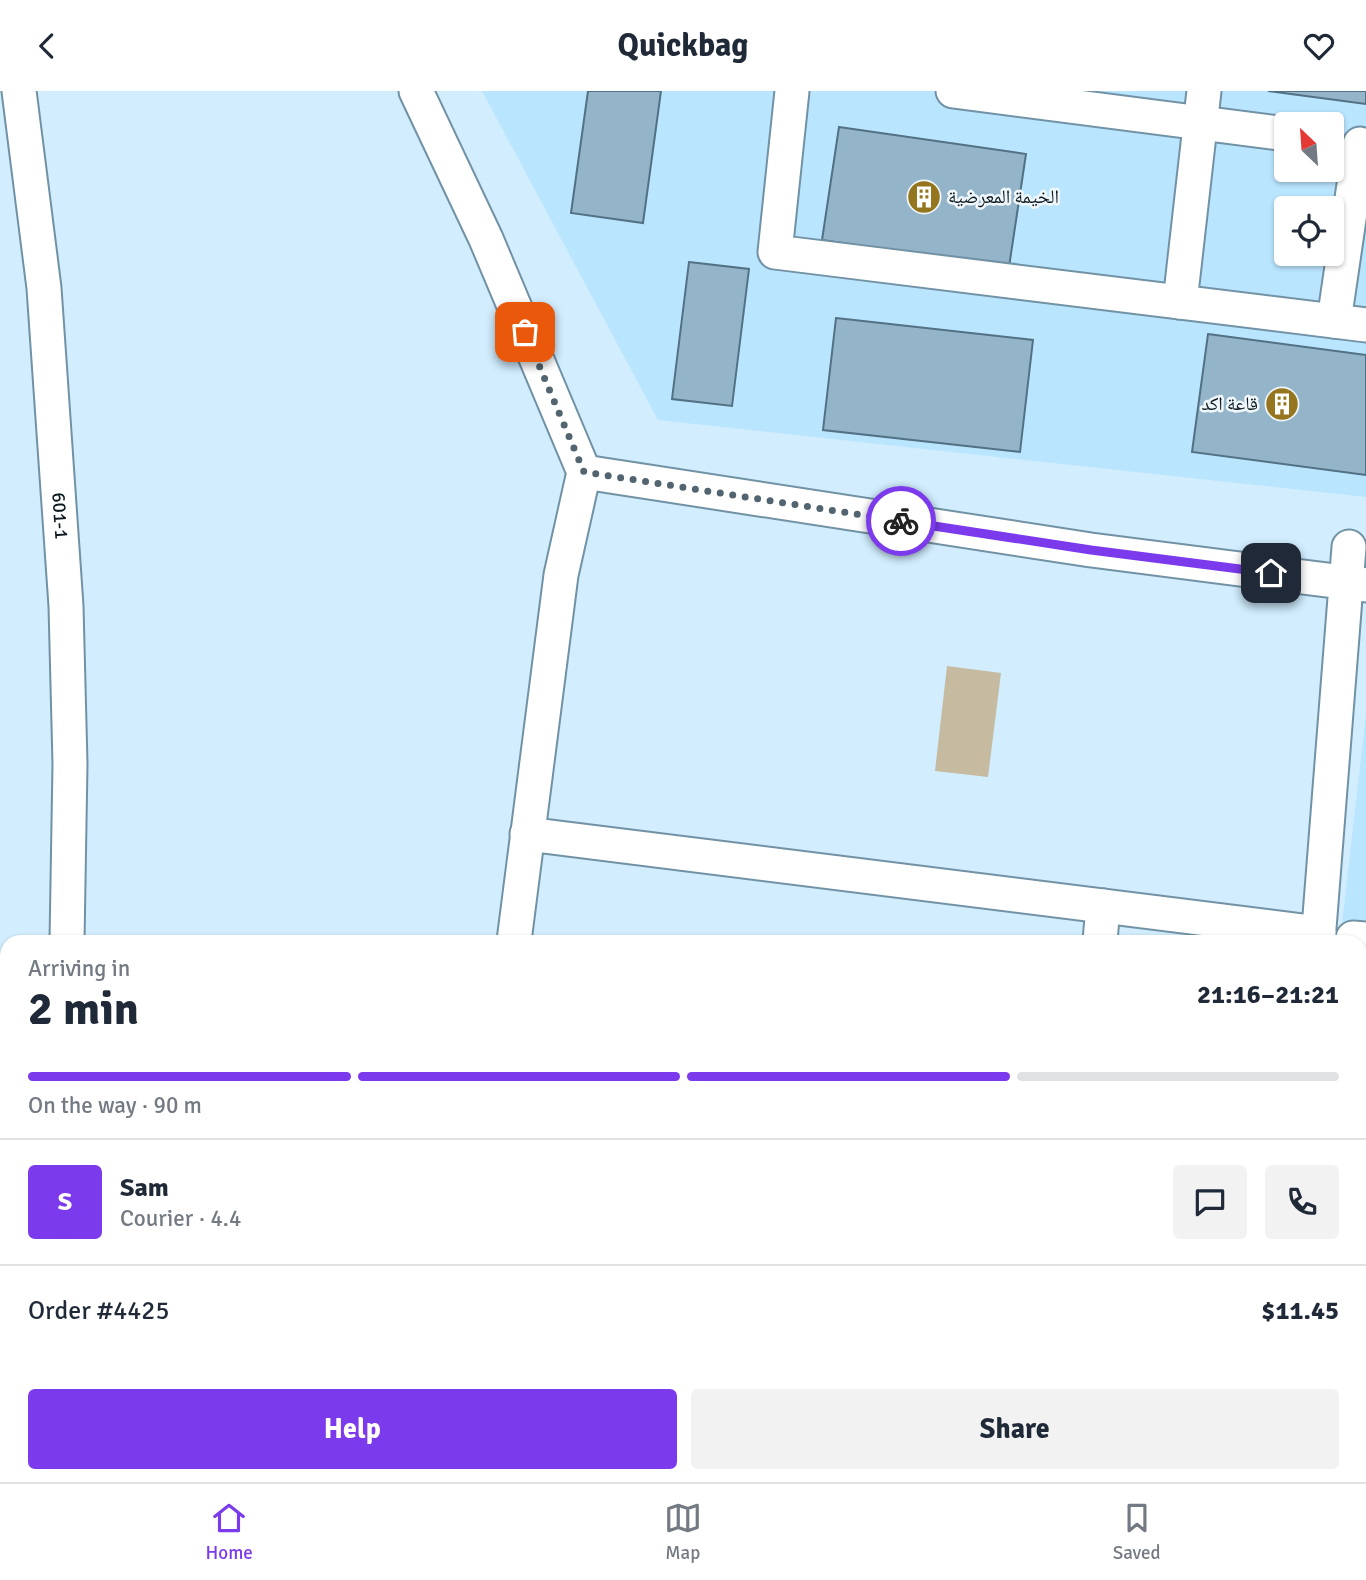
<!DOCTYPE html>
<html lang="en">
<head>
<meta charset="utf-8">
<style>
	body { margin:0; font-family:Signika,"Noto Naskh Arabic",sans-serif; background:#f2f2f3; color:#1f2937; height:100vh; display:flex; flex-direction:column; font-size:26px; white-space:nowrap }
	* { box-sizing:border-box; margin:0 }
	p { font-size:23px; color:#747a83 }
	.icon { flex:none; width:38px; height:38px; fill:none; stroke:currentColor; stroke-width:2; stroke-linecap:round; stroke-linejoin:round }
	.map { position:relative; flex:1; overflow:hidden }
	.drawer { position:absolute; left:0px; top:844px; width:1367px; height:548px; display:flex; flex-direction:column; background:#fff; border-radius:21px 21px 0 0; box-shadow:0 2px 5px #0004 }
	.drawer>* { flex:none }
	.needle { width:46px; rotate:335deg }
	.controls { position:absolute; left:1274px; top:21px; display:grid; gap:14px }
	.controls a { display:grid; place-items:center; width:70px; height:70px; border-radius:7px; background:#fff; box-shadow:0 2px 5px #0004; font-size:35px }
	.pin { position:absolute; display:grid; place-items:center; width:60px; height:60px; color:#fff; margin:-30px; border-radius:14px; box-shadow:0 4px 10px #0006 }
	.courier { position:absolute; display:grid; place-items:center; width:70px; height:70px; margin:-35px; border:5px solid #7c3aed; border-radius:50%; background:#fff; color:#222; box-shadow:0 2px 9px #0007 }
	.headline em { font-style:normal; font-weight:700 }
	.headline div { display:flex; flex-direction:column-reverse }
	.headline { display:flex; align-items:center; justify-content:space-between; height:119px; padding:0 28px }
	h1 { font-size:46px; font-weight:700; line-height:52px }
	.bar { display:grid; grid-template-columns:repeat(4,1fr); gap:10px 7px; align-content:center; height:84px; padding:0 28px }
	.bar i { height:9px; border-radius:5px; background:#e0e1e3 }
	.bar .selected { background:#7c3aed }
	.bar p { grid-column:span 4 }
	.line { display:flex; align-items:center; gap:18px; padding:0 28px; border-top:2px solid #e0e1e3 }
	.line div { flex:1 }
	.round { display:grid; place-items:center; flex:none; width:74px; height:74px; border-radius:7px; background:#f2f2f3 }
	.cta { display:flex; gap:14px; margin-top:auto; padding:14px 28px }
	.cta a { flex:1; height:80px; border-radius:7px; background:#7c3aed; color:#fff; font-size:28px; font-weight:700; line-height:80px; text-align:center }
	.cta a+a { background:#f2f2f3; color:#1f2937 }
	header { display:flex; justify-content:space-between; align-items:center; height:91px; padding:0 28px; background:#fff; font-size:32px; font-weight:700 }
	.menu { display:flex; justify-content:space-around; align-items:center; height:98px; border-top:2px solid #e0e1e3; background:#fff; font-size:19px; color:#747a83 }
	.menu a { display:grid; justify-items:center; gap:4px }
	.menu .selected { color:#7c3aed }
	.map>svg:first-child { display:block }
	.built { fill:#bae5ff; fill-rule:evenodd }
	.green { fill:#c6bba0 }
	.building { fill:#94b5c9; stroke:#527184; stroke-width:2 }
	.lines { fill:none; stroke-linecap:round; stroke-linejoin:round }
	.minor-casing { stroke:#7192a5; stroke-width:37 }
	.path { stroke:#6c808d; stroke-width:4.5; stroke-dasharray:3.5 5; stroke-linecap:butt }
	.minor { stroke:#fff; stroke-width:33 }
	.done { stroke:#52646f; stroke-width:7; stroke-dasharray:0 12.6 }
	.route { stroke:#7c3aed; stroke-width:9 }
	.labels { text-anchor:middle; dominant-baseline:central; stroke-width:5; stroke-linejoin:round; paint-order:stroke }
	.poi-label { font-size:19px; fill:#0d1a22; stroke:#f0f7fb; text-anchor:start }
	.street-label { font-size:19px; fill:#0d1a22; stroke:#f0f7fb }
</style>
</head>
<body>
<header><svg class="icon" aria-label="back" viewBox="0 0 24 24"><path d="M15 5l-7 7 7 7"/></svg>Quickbag<svg class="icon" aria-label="heart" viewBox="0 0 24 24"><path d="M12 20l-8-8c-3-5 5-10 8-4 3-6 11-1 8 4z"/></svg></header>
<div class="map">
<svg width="1366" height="1391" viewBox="0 0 1366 1391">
	<rect width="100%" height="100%" fill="#d1edfe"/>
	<path class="built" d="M482 0H1366V406L658 329ZM1286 33H1332V79H1286ZM1286 117H1332V163H1286Z
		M1366 624V1167L1360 1166V850H1340Z"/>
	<path class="green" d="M947 575 1001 582 988 686 935 680Z
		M1077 1384H1243L1242 1391H1077Z"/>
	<path class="building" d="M588 0H661L643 132 571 122Z
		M1268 0H1366V13Z
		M839 36 1026 63 1009 176 822 149Z
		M689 171 749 178 732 315 672 308Z
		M836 227 1033 249 1020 361 823 339Z
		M1208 243 1366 264V384L1192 361Z"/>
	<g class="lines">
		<g class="minor-casing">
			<g id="minor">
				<path id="s1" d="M19 0 44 197 66 515 70 673 67 850"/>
				<path d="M416 0 486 148 584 381 561 484 514 850"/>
				<path d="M792 0 775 161 1366 234"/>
				<path d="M953 0 1286 43"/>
				<path d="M1180 211 1204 0"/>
				<path d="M1334 230 1360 53"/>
				<path d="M584 381 1091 459 1366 494"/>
				<path d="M527 743 1319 842"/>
				<path d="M1353 847 1366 848"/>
				<path d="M1100 850 1103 815"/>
				<path d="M1318 850 1349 456"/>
				<path d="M109 1384 110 1391"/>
				<path d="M508 1384 509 1391"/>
				<path d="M1275 1391 1276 1384"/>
			</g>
		</g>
		<path class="path" d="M1160 1391 1161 1384"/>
		<use href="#minor" class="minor"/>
	</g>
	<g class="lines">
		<path class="done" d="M525 241 584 381 901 430"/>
		<path class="route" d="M901 430 1091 459 1271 482"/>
	</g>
	<defs>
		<g id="building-disc" transform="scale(1.75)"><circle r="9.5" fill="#95751d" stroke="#f0f7fb"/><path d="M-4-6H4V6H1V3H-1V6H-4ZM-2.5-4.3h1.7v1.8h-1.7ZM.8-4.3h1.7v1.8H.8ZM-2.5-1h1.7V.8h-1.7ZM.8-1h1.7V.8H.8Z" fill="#fff"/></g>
	</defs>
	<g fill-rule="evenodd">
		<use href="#building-disc" x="924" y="106"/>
		<use href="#building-disc" x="1282" y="313"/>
	</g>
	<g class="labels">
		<g class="poi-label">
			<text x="948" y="106">الخيمة المعرضية</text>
			<text x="1258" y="313" text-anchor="end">قاعة اكد</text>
		</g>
		<g class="street-label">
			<text stroke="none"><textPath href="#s1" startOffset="427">601-1</textPath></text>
		</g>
	</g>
</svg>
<div class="controls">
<a><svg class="needle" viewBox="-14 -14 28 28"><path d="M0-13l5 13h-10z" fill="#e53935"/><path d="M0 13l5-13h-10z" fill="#747a83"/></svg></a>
<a><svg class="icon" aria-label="locate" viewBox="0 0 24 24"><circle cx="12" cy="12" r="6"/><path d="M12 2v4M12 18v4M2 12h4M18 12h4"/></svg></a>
</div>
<div class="pin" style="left:525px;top:241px;background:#ea580c"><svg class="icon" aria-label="bag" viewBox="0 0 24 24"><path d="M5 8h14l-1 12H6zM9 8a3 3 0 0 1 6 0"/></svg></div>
<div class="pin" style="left:1271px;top:482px;background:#1f2937"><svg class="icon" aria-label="home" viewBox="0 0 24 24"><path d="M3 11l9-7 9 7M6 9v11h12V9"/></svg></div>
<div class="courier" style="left:901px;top:430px"><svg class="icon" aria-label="bike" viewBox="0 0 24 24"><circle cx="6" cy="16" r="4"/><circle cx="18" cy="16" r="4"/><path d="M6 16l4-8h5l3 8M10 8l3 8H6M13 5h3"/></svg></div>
<section class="drawer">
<div class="headline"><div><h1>2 min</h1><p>Arriving in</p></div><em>21:16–21:21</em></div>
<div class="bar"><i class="selected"></i><i class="selected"></i><i class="selected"></i><i></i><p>On the way · 90 m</p></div>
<div class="line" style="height:126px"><b class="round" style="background:#7c3aed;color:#fff">S</b><div><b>Sam</b><p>Courier · 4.4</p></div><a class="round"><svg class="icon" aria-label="chat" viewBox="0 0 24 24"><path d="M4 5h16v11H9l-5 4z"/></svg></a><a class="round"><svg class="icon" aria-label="phone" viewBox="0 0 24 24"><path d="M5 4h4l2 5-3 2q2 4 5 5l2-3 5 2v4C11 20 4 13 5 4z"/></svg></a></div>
<div class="line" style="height:91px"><div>Order #4425</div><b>$11.45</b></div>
<div class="cta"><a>Help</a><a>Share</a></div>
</section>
</div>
<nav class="menu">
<a class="selected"><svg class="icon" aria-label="home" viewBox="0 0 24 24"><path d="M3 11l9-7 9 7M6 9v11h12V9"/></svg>Home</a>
<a><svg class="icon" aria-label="map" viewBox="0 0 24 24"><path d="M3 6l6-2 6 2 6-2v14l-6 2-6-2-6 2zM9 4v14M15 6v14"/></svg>Map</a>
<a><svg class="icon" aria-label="saved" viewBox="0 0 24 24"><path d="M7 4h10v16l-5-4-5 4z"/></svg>Saved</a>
</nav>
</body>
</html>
